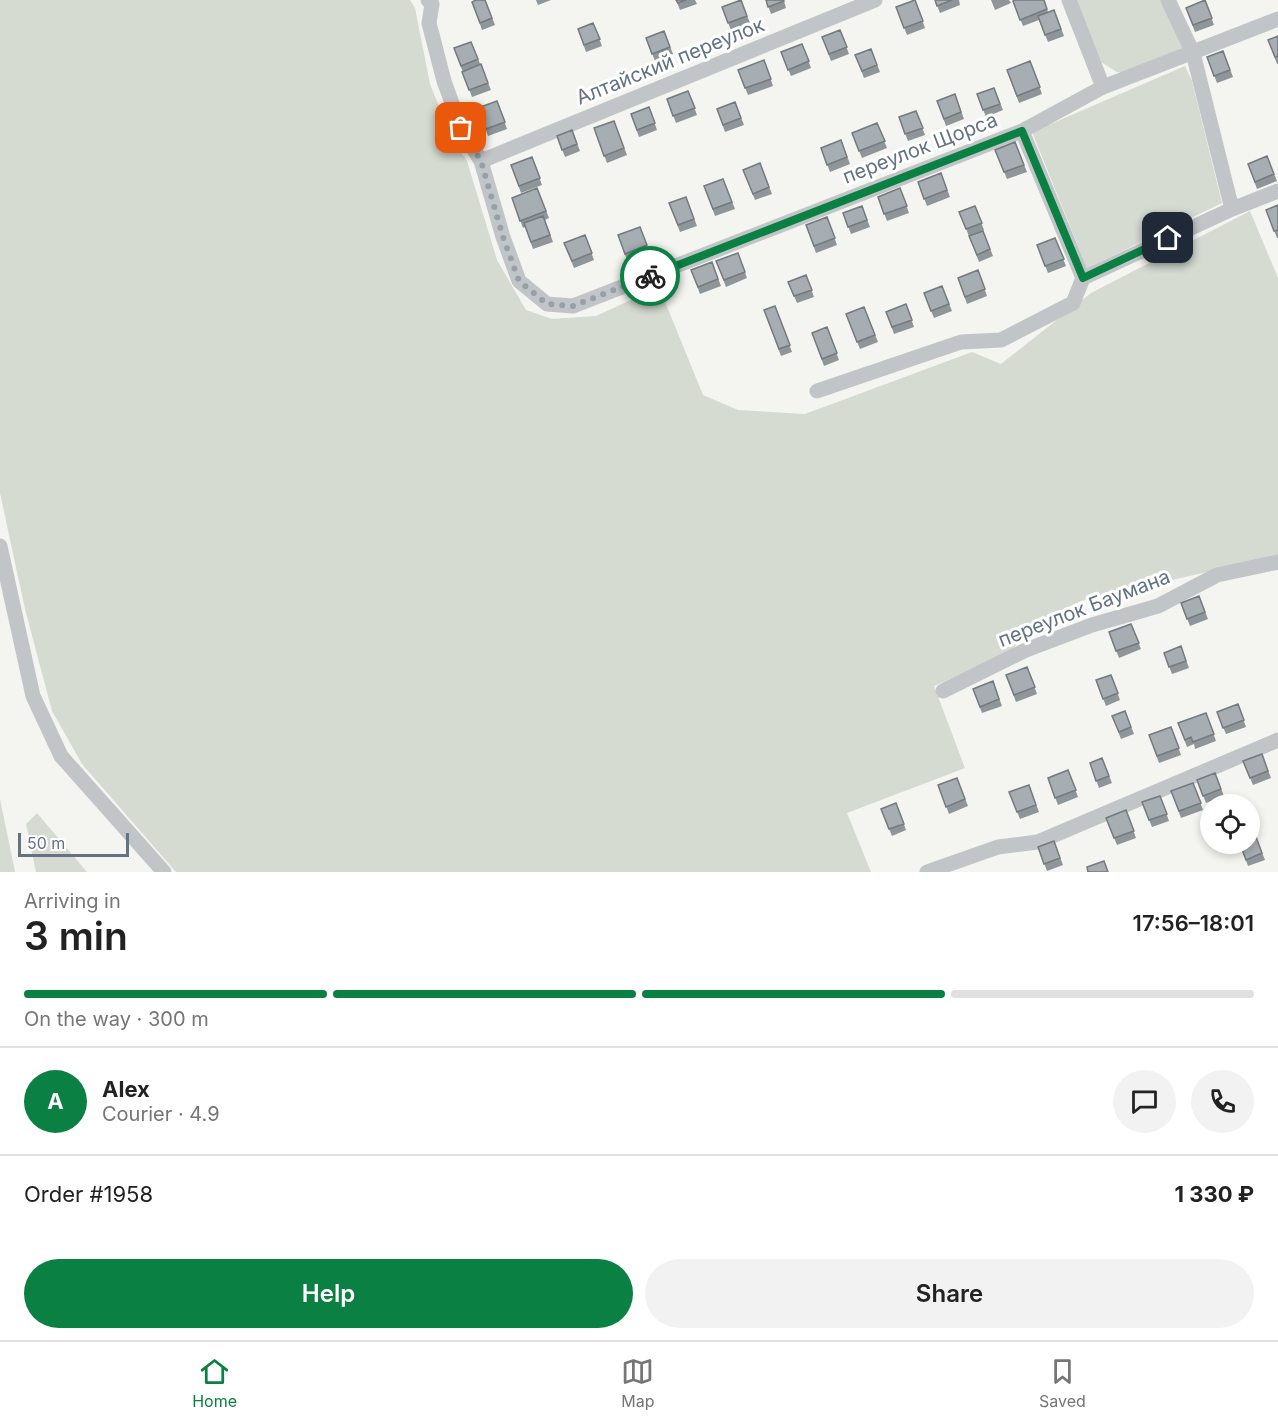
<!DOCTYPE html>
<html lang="en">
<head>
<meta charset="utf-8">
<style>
	body { margin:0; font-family:Inter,sans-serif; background:#f2f2f2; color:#222; height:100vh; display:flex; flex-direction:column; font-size:22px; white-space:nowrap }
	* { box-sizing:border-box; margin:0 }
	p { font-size:20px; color:#767676 }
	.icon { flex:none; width:33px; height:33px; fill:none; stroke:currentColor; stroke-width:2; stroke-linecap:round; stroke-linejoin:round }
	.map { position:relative; height:872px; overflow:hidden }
	.drawer { display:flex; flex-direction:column; background:#fff; flex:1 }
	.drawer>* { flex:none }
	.buttons { position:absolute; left:1200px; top:794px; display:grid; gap:12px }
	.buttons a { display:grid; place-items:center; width:60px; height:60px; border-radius:50%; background:#fff; box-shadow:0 3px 9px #0003; font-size:30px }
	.scale { position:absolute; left:18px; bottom:15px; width:111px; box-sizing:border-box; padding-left:6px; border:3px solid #637381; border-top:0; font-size:16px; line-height:21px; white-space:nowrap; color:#637381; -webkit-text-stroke:4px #fff; paint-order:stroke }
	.pin { position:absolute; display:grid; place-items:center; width:51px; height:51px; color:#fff; margin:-26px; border-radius:12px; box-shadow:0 3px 9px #0006 }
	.courier { position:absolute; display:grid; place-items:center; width:60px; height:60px; margin:-30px; border:4px solid #0b8043; border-radius:50%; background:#fff; color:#222; box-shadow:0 2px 8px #0007 }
	.head em { font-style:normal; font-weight:600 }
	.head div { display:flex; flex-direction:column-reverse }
	.head { display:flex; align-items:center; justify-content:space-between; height:102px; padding:0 24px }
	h1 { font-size:39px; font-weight:600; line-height:45px }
	.bar { display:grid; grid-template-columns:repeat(4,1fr); gap:9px 6px; align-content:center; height:72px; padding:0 24px }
	.bar i { height:8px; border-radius:4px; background:#e0e0e0 }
	.bar .on { background:#0b8043 }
	.bar p { grid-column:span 4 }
	.line { display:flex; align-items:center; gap:15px; padding:0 24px; border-top:2px solid #e0e0e0 }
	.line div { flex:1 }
	.round { display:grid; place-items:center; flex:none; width:63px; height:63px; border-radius:32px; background:#f2f2f2 }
	.button { display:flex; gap:12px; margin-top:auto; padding:12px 24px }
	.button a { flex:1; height:69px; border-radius:36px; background:#0b8043; color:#fff; font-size:24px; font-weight:600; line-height:69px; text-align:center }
	.button a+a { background:#f2f2f2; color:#222 }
	.tabs { display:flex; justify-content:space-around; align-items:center; height:84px; border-top:2px solid #e0e0e0; background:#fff; font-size:16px; color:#767676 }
	.tabs a { display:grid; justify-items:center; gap:3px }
	.tabs .on { color:#0b8043 }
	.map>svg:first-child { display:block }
	.green { fill:#d5dbd1 }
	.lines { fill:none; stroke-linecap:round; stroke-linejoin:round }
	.minor { stroke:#c1c5c8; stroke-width:15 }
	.wall { fill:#8f969a }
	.building { fill:#a6aeb3; stroke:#747a7d; stroke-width:1.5 }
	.done { stroke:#96a0a8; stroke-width:6; stroke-dasharray:0 10.8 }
	.route { stroke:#0b8043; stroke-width:8 }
	.labels { text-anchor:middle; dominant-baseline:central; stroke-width:6; stroke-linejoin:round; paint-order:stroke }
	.street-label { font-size:20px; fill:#637381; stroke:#fff }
</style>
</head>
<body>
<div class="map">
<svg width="1278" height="872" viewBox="0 0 1278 872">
	<rect width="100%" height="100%" fill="#f4f4f0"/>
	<path class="green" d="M0 0H410L415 8 430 84 452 139 467 161 497 260 526 310 552 319 596 316 659 287 703 395 738 410 805 414 972 352 1001 364 1091 293 1250 211 1278 278V556L1097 597 1081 601 1038 621 1008 654 934 686 965 768 847 813 871 872H176L82 764 52 711 25 609 0 493Z
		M1075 0H1164L1186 47 1130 73 1117 72 1101 62Z
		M1185 66 1192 81 1222 203 1087 268 1032 132Z
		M0 799 15 872H0Z
		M37 813 87 872H36L26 824Z"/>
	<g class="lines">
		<path class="minor" d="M428 0 432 4 429 23 444 81 461 128 481 161 503 237 519 281 547 304 573 306 1022 131 1103 87 1278 19
			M1069 0 1103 87
			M1168 0 1193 53 1232 209
			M1022 131 1083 278
			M481 161 875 0
			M817 391 961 342 1001 340 1073 303 1083 278 1232 209 1278 191
			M0 546 33 696 61 756 164 872
			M943 691 1026 650 1092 625 1158 606 1217 575 1278 562
			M927 872 998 847 1038 842 1278 740"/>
	</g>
	<path class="wall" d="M485 0 495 25 482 30 472 2Z
		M536 0H551L538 5Z
		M676 0H695L697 4 680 10Z
		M741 0 750 23 731 30 722 7Z
		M766 0 784 1 786 8 771 14Z
		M915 0 925 28 907 35 896 7Z
		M935 0H959L960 5 940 13Z
		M991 0H1009L1011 3 995 10Z
		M1044 0 1048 12 1054 10 1064 36 1048 42 1039 20 1023 26 1013 1Z
		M1205 0 1214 25 1195 32 1186 8Z
		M593 23 602 46 586 52 578 29Z
		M840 30 849 54 831 61 822 37Z
		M664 31 673 54 655 61 646 38Z
		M1278 36V64H1277L1268 40Z
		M471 42 491 90 472 97 454 48Z
		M802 44 811 68 791 76 781 52Z
		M871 49 880 72 864 78 855 55Z
		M1223 51 1233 77 1217 83 1207 57Z
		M764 60 773 86 748 95 738 70Z
		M1030 61 1042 94 1019 103 1007 70Z
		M994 88 1003 110 986 117 977 94Z
		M688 91 697 115 676 123 667 99Z
		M955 94 964 119 946 126 937 101Z
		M497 101 507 129 488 136 478 108Z
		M735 102 744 125 725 132 717 109Z
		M649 107 657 130 639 137 631 114Z
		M916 111 925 135 908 141 899 117Z
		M614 121 627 155 607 163 594 128Z
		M877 123 887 148 862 158 852 133Z
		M572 130 580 151 565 157 557 136Z
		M841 140 850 164 830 172 821 148Z
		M1015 142 1027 172 1007 179 995 150Z
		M1267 156 1277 181 1257 189 1248 164Z
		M532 157 542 185 521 193 511 165Z
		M760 163 772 194 755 200 743 170Z
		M941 173 950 197 927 206 918 182Z
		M723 179 735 209 715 216 704 186Z
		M537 188 549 218 545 220 553 242 533 249 525 227 523 228 512 198Z
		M900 188 909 213 887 221 878 197Z
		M686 197 697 226 680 232 669 203Z
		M1278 205V238H1277L1266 210Z
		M862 206 870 227 851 234 843 213Z
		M975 206 984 230 969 236 959 212Z
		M827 217 837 245 816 253 806 225Z
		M640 227 649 252 627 260 618 235Z
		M983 231 993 256 979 262 969 236Z
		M585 235 594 260 574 268 564 243Z
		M1055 238 1066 266 1048 273 1037 245Z
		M738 253 747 278 726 287 716 261Z
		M712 262 721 286 700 294 691 270Z
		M978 270 987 296 967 304 958 278Z
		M806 275 814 297 797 303 788 282Z
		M942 286 952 311 934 318 924 293Z
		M906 304 914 327 894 334 886 312Z
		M775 306 792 352 781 356 764 310Z
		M864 307 878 342 860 349 846 314Z
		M827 327 839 360 824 366 812 333Z
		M1199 596 1208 619 1190 626 1181 603Z
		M1131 624 1141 649 1119 658 1109 632Z
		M1181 646 1189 668 1172 674 1164 653Z
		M1027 667 1037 694 1016 702 1006 675Z
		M1111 675 1120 700 1106 706 1096 680Z
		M993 681 1002 706 982 713 973 689Z
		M1238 704 1246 727 1226 734 1217 712Z
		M1125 711 1134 734 1121 739 1112 716Z
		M1206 713 1216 741 1195 749 1194 744 1187 747 1178 723Z
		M1171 727 1181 755 1159 763 1149 735Z
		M1262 754 1271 778 1253 785 1243 761Z
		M1102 758 1112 783 1099 788 1090 763Z
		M1068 770 1078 797 1058 805 1048 778Z
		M1215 773 1224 796 1206 803 1197 780Z
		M957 778 968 806 949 814 938 785Z
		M1193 783 1203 810 1181 818 1171 791Z
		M1029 785 1039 812 1020 819 1009 792Z
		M1160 796 1169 821 1152 827 1142 802Z
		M896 803 906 830 892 836 881 809Z
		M1126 810 1136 838 1117 845 1106 818Z
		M1256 837 1265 860 1248 866 1240 844Z
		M1054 841 1063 865 1047 871 1038 847Z"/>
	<path class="building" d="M476 0H485L492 18 480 23 472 2Z
		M676 0H686L678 3Z
		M741 0 747 16 728 23 722 7Z
		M766 0H783L784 1 768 7Z
		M915 0 923 21 904 28 896 7Z
		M935 0H952L937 6Z
		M1015 0H1044L1047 9 1020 20 1013 1Z
		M1205 0 1212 18 1193 25 1186 8Z
		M1054 10 1061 29 1045 35 1038 16Z
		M593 23 600 39 584 45 578 29Z
		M840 30 847 47 829 54 822 37Z
		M664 31 670 47 652 54 646 38Z
		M1278 36V56L1275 57 1268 40Z
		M471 42 478 59 461 66 454 48Z
		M802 44 809 61 788 70 781 52Z
		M871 49 877 65 862 71 855 55Z
		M1223 51 1230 70 1214 76 1207 57Z
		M764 60 771 79 745 88 738 70Z
		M1030 61 1040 87 1017 96 1007 70Z
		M481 64 488 83 469 90 462 72Z
		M994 88 1000 104 983 110 977 94Z
		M688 91 695 108 673 116 667 99Z
		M955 94 961 112 944 119 937 101Z
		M497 101 505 122 486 129 478 108Z
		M735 102 741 118 723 125 717 109Z
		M649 107 655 123 637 130 631 114Z
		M916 111 923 128 905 134 899 117Z
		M614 121 624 148 604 156 594 128Z
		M877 123 885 141 859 151 852 133Z
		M572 130 577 144 562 150 557 136Z
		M841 140 847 157 827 165 821 148Z
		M1015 142 1024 165 1004 172 995 150Z
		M1267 156 1274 174 1255 182 1248 164Z
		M532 157 540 178 519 186 511 165Z
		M760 163 769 187 753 194 743 170Z
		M941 173 947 190 924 199 918 182Z
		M723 179 732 202 713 209 704 186Z
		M537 188 546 211 520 221 512 198Z
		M900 188 907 206 884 214 878 197Z
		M686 197 694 219 678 225 669 203Z
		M1278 205V230L1274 231 1266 210Z
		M862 206 867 220 848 227 843 213Z
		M975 206 982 223 966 229 959 212Z
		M543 216 550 235 531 242 524 223Z
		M827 217 835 238 814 246 806 225Z
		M640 227 647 245 625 254 618 235Z
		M983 231 990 249 977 255 969 236Z
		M585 235 592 253 572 261 564 243Z
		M1055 238 1064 259 1045 266 1037 245Z
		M738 253 745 272 724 280 716 261Z
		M712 262 718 279 698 287 691 270Z
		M978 270 985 289 965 297 958 278Z
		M806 275 812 290 794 296 788 282Z
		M942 286 949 304 931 311 924 293Z
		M906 304 912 320 892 327 886 312Z
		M775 306 790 345 779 349 764 310Z
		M864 307 875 335 857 342 846 314Z
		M827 327 837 353 822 359 812 333Z
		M1199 596 1205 612 1187 619 1181 603Z
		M1131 624 1139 643 1116 651 1109 632Z
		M1181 646 1186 661 1169 667 1164 653Z
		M1027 667 1035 687 1014 695 1006 675Z
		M1111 675 1118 693 1103 699 1096 680Z
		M993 681 999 699 980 707 973 689Z
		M1238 704 1244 720 1223 728 1217 712Z
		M1125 711 1131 727 1119 732 1112 716Z
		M1206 713 1214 734 1193 742 1191 737 1185 740 1178 723Z
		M1171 727 1179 748 1157 756 1149 735Z
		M1262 754 1268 771 1250 778 1243 761Z
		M1102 758 1109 776 1096 781 1090 763Z
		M1068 770 1076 790 1055 798 1048 778Z
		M1215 773 1221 789 1203 796 1197 780Z
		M957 778 965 799 946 807 938 785Z
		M1193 783 1201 803 1179 811 1171 791Z
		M1029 785 1036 805 1017 812 1009 792Z
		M1160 796 1167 814 1149 820 1142 802Z
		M896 803 904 824 889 829 881 809Z
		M1126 810 1134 831 1114 838 1106 818Z
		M1256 837 1262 853 1246 860 1240 844 1250 843V840Z
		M1054 841 1060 858 1044 864 1038 847Z
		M1104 861 1108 872H1088L1087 867Z"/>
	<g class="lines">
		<path class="done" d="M461 128 481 161 503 237 519 281 547 304 573 306 650 276"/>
		<path class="route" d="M650 276 1022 131 1083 278 1168 238"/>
	</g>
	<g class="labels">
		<g class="street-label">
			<text transform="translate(670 61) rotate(-22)">Алтайский переулок</text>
			<text transform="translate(920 148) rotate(-21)">переулок Щорса</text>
			<text transform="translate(1084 608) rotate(-21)">переулок Баумана</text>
		</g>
	</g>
</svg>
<div class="buttons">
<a><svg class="icon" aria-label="locate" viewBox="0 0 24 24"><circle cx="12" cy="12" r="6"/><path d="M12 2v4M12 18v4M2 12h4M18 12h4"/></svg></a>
</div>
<div class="scale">50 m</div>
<div class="pin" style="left:461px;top:128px;background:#ea580c"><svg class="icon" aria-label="bag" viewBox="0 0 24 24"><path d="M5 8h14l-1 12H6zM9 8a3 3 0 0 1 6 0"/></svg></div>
<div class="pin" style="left:1168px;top:238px;background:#1f2937"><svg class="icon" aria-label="home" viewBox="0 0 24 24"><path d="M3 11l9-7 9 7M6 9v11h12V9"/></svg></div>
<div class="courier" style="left:650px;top:276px"><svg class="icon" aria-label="bike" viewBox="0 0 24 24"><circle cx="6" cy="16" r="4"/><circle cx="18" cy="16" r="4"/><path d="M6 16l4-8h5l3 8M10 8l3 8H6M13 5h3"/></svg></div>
</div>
<section class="drawer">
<div class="head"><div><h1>3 min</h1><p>Arriving in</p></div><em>17:56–18:01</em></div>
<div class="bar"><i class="on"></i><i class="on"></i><i class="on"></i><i></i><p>On the way · 300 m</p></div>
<div class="line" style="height:108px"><b class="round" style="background:#0b8043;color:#fff">A</b><div><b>Alex</b><p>Courier · 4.9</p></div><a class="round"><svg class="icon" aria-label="chat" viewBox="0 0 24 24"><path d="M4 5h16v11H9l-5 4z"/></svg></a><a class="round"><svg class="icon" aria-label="phone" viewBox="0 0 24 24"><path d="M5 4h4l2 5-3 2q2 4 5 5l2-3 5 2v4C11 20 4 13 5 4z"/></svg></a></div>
<div class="line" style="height:78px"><div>Order #1958</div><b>1 330 ₽</b></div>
<div class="button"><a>Help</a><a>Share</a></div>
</section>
<nav class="tabs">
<a class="on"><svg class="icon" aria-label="home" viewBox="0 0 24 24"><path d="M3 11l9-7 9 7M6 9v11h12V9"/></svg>Home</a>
<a><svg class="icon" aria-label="map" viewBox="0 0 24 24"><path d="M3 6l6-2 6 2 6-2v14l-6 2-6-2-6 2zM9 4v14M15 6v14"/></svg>Map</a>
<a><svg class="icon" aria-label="saved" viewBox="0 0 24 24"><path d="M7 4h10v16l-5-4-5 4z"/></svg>Saved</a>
</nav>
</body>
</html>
